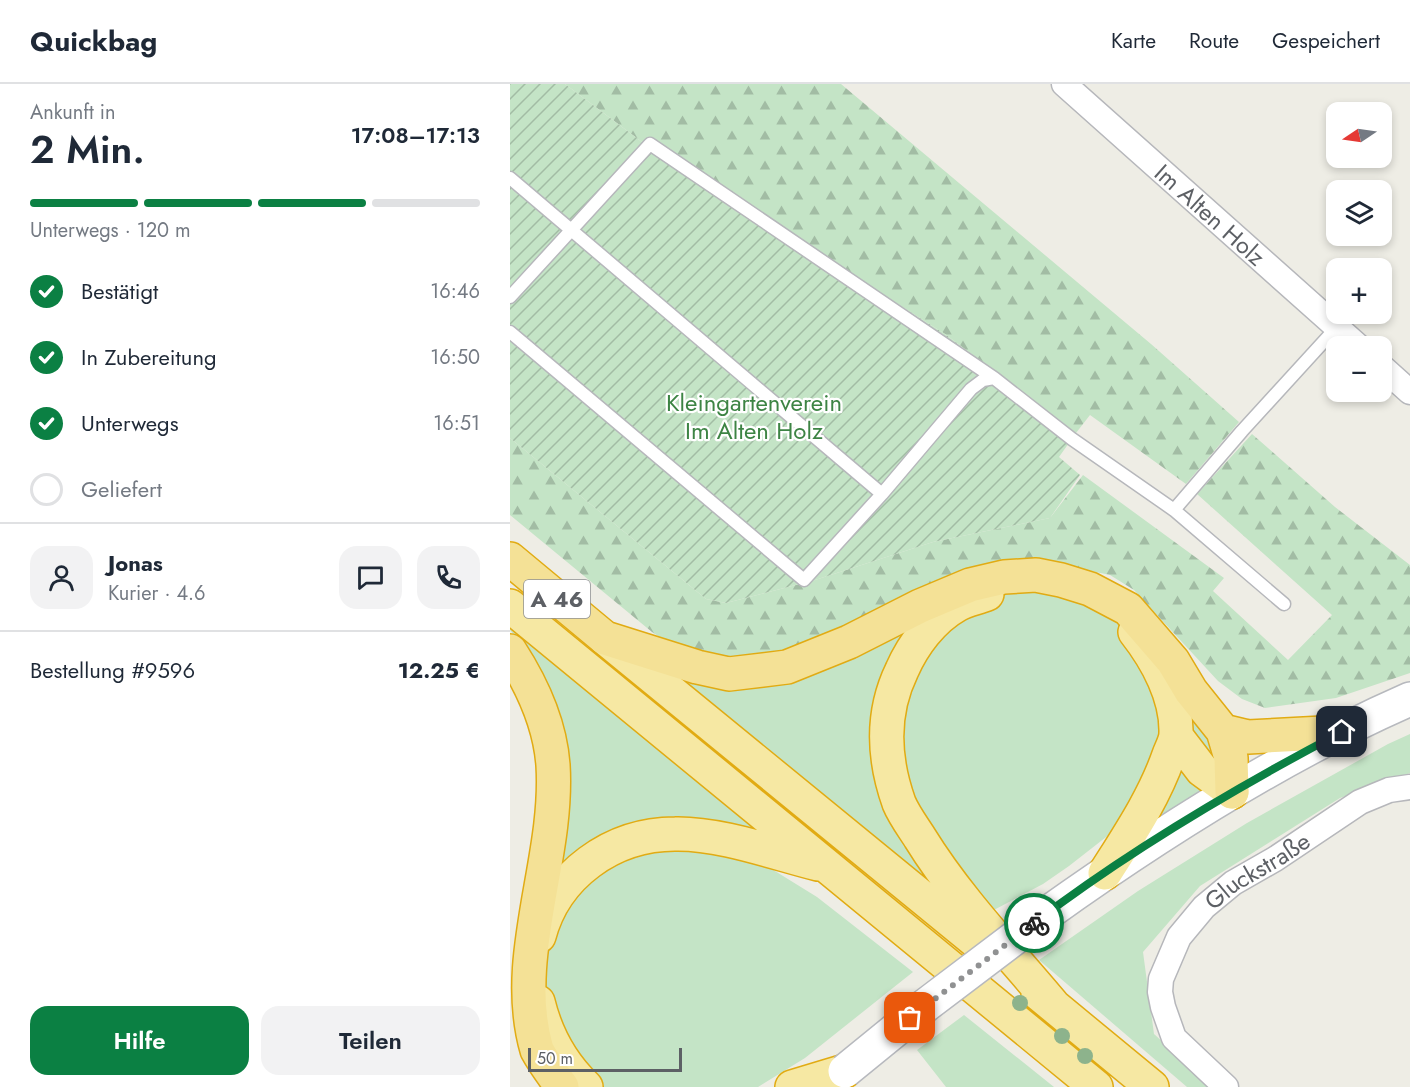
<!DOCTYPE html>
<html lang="de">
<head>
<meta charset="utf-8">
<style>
	body { margin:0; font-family:Jost,sans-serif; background:#f2f2f3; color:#1f2937; height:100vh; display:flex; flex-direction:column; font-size:22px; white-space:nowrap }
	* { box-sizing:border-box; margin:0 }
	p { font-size:20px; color:#747a83 }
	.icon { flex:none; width:33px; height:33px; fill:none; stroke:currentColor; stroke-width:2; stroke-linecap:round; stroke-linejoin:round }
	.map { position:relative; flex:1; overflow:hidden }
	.details { display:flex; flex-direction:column; background:#fff; width:510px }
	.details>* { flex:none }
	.needle { width:39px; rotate:257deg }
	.fabs { position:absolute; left:816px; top:18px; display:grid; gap:12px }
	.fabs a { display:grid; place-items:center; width:66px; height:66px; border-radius:12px; background:#fff; box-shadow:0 3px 9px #0003; font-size:30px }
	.scale { position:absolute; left:18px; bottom:15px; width:154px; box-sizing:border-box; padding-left:6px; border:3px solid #5d6065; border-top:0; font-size:16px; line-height:21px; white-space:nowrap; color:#5d6065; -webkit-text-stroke:4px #fff; paint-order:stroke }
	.pin { position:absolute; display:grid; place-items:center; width:51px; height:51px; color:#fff; margin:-26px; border-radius:12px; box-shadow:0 3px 9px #0006 }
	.courier { position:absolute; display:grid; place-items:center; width:60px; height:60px; margin:-30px; border:4px solid #0b8043; border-radius:50%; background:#fff; color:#222; box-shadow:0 2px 8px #0007 }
	.overview em { font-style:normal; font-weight:600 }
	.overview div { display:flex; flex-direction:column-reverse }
	.overview { display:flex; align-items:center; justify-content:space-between; height:102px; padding:0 30px }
	h1 { font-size:39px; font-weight:600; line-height:45px }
	.bar { display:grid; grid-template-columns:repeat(4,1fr); gap:9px 6px; align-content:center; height:72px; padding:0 30px }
	.bar i { height:8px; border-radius:4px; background:#e0e1e3 }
	.bar .current { background:#0b8043 }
	.bar p { grid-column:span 4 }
	.line { display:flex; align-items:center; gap:15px; padding:0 30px; border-top:2px solid #e0e1e3 }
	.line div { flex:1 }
	.round { display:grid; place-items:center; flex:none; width:63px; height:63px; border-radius:18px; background:#f2f2f3 }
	ol { padding:0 30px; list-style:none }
	li { display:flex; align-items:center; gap:18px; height:66px }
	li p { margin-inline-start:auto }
	li .icon { padding:6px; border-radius:50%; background:#0b8043; color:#fff; stroke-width:4 }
	li:last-child { color:#747a83 }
	li i { width:33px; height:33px; border:3px solid #e0e1e3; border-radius:50% }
	.primary-button { display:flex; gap:12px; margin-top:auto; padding:12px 30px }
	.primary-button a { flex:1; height:69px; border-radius:18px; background:#0b8043; color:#fff; font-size:24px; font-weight:600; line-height:69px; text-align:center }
	.primary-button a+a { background:#f2f2f3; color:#1f2937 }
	header { display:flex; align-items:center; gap:36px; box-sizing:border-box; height:84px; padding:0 30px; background:#fff; border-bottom:2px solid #e0e1e3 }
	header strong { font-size:28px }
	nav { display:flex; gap:33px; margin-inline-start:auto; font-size:21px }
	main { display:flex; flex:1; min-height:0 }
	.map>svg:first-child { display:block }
	.grass { fill:#c4e4c6 }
	.forest { fill:url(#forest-firs) }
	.garden { fill:url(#garden-furrows) }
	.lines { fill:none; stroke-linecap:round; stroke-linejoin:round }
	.service-casing { stroke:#b6b7bb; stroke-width:15 }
	.minor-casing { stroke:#b6b7bb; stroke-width:27 }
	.secondary-casing { stroke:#b7b9be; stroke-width:36 }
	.trunk-casing { stroke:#e1ab13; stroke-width:36 }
	.motorway-casing { stroke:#e1ab13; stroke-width:36 }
	.service { stroke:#fff; stroke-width:12 }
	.minor { stroke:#fff; stroke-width:24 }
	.secondary { stroke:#fff; stroke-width:33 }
	.trunk { stroke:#f6e8a3; stroke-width:33 }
	.motorway { stroke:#f4e196; stroke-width:33 }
	.secondary-bridge-casing { stroke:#b7b9be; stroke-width:36; stroke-linecap:butt }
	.secondary-bridge { stroke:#fff; stroke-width:33 }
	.tree { fill:#8db38c }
	.done { stroke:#909192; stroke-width:6; stroke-dasharray:0 10.8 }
	.route { stroke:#0b8043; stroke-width:8 }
	.labels { text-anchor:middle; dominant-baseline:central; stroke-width:4.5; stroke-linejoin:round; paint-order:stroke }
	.shield { fill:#fff; stroke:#8e9093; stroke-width:1.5 }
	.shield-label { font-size:22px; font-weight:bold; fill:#5d6065 }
	.street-label { font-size:24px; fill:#5d6065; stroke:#fff }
	.park-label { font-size:24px; fill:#3d8444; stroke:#fff }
</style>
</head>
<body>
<header>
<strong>Quickbag</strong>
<nav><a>Karte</a><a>Route</a><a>Gespeichert</a></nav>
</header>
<main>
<section class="details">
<div class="overview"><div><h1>2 Min.</h1><p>Ankunft in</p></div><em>17:08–17:13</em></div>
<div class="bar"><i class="current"></i><i class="current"></i><i class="current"></i><i></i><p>Unterwegs · 120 m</p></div>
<ol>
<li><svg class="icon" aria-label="check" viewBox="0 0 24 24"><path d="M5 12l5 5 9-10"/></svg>Bestätigt<p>16:46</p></li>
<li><svg class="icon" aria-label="check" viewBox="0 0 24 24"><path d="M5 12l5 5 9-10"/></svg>In Zubereitung<p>16:50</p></li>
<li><svg class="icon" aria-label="check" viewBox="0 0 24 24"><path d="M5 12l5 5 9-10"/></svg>Unterwegs<p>16:51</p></li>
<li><i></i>Geliefert</li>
</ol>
<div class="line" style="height:108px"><a class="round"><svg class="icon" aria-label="person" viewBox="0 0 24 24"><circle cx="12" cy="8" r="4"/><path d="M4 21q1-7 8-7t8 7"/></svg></a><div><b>Jonas</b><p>Kurier · 4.6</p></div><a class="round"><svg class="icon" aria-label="chat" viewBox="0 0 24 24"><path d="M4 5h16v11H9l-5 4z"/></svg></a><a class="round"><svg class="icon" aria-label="phone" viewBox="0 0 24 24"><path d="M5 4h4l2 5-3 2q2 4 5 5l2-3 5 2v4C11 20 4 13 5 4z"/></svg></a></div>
<div class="line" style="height:78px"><div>Bestellung #9596</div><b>12.25 €</b></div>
<div class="primary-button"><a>Hilfe</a><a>Teilen</a></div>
</section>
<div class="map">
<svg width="900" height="1003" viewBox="0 0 900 1003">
	<defs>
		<pattern id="forest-firs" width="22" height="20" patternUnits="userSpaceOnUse" patternTransform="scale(1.5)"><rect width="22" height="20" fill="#c4e4c6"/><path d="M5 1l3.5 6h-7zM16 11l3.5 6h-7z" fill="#a2bca4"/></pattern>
		<pattern id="garden-furrows" width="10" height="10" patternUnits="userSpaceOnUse" patternTransform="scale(1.5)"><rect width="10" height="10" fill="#c4e4c6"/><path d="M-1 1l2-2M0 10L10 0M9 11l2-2" fill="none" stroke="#a2bca4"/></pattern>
	</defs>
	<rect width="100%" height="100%" fill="#eeede5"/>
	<path class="grass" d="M511 508H530L573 518 590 527 608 540 626 558 654 648 616 733 600 750 559 782 533 800 482 827 431 765 404 717 389 665 393 610 428 547 489 512Z
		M0 542 269 761 216 743 39 798 52 743 13 563 0 546Z
		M396 545 368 605 441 822 151 585 171 589Z
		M675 615 704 654 711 681 686 670Z
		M900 650V689L830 714 690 802 633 868 644 950 702 1003H677L529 876 628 807 737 739 878 660Z
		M666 677 695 703 635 745Z
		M169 761 252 779 307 813 403 888 295 974 248 1003H87L32 913 40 839 93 780Z
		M454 931 544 1003H436L407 966Z"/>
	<path class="forest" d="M55 0H331L641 260 729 338 676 400 580 331 566 349 435 250 336 187 138 52 132 58Z
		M742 350 825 423 900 481V589L826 614 755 624 732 615 708 597 624 506 600 491 534 477 466 483 420 500 382 517 347 538 282 564 250 572 204 573 157 558 142 548 0 431V354L196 515 216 519 305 496 423 458 540 434 573 391 714 494 703 507 778 576 822 531 687 410Z"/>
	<path class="garden" d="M0 0H55L132 58 137 51 336 187 435 250 566 349 549 373 570 391 540 434 423 458 305 496 216 519 196 515 0 354Z"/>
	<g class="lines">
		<g class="service-casing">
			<path id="service" d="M0 94 372 410 294 496 0 248
				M0 213 140 60 484 294 562 355 664 426 732 347 827 243
				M372 410 461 305 473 296 484 294
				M664 426 774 520"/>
		</g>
		<g class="minor-casing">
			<g id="minor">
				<path id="s1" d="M554 0 848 262"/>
				<path d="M872 283 900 308"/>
				<path id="s2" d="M716 1003 664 954 653 923 650 908 651 895 669 853 694 823 723 799 765 775 850 718 879 706 900 703"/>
			</g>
		</g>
		<g class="secondary-casing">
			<path id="secondary" d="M535 831C647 751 774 670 900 615"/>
		</g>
		<g class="trunk-casing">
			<path id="trunk" d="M477 510C467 514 456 516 447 521 422 535 403 561 392 586 371 629 373 674 389 719 394 731 403 743 410 754 447 814 498 867 544 922
				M0 522 586 1003
				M95 554 479 868
				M666 652 692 686 722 708
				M595 789C619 751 644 714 659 671 661 665 666 657 666 649 667 613 647 576 625 548
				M29 852C45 791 102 750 165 750 210 749 264 769 308 780
				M528 909 642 1003
				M28 918C36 951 51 979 76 1003
				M282 1003 335 987"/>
		</g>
		<g class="motorway-casing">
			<path id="motorway" d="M0 475 95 554 187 583 219 590 277 583 339 558 410 522 460 501 494 493 526 491 551 496 580 505 618 525 663 577 681 607 713 647 738 653 832 648
				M0 567C22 601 40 640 43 681 49 777 0 873 27 966 34 979 43 991 52 1003
				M713 647 721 674 722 708"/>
		</g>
		<use href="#service" class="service"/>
		<use href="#minor" class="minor"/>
		<use href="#secondary" class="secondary"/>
		<use href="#trunk" class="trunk"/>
		<use href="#motorway" class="motorway"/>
		<g class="secondary-bridge-casing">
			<path id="secondary-bridge" d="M335 987 416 921 535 831"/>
		</g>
		<use href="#secondary-bridge" class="secondary-bridge"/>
	</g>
	<g class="tree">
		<circle cx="510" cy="919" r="8"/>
		<circle cx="552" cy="952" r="8"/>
		<circle cx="575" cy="972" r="8"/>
	</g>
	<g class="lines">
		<path class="done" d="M400 934 524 839"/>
		<path class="route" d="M524 839C620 766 725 704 832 648"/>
	</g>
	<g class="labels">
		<rect class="shield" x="14" y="496" width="66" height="38" rx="4.5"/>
		<g class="shield-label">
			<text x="47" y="515">A 46</text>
		</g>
		<g class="street-label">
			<text stroke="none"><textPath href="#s1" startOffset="196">Im Alten Holz</textPath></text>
			<text stroke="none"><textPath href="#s2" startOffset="282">Gluckstraße</textPath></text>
		</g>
		<g class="park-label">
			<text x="244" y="318">Kleingartenverein<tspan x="244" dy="28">Im Alten Holz</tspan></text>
		</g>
	</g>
</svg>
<div class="fabs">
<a><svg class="needle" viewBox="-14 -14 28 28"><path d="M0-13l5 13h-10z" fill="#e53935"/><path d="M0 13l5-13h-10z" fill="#747a83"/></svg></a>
<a><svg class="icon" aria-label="layers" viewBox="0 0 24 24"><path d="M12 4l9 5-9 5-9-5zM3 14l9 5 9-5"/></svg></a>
<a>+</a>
<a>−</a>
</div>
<div class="scale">50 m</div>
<div class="pin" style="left:400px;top:934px;background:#ea580c"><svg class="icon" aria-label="bag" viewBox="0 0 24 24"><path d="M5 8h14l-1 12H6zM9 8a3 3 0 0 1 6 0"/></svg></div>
<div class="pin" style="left:832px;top:648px;background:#1f2937"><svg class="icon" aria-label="home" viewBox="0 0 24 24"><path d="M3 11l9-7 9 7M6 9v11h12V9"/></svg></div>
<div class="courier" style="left:524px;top:839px"><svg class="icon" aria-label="bike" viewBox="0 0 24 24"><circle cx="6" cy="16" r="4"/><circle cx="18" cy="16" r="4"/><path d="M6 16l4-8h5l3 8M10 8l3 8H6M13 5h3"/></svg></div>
</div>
</main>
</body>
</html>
